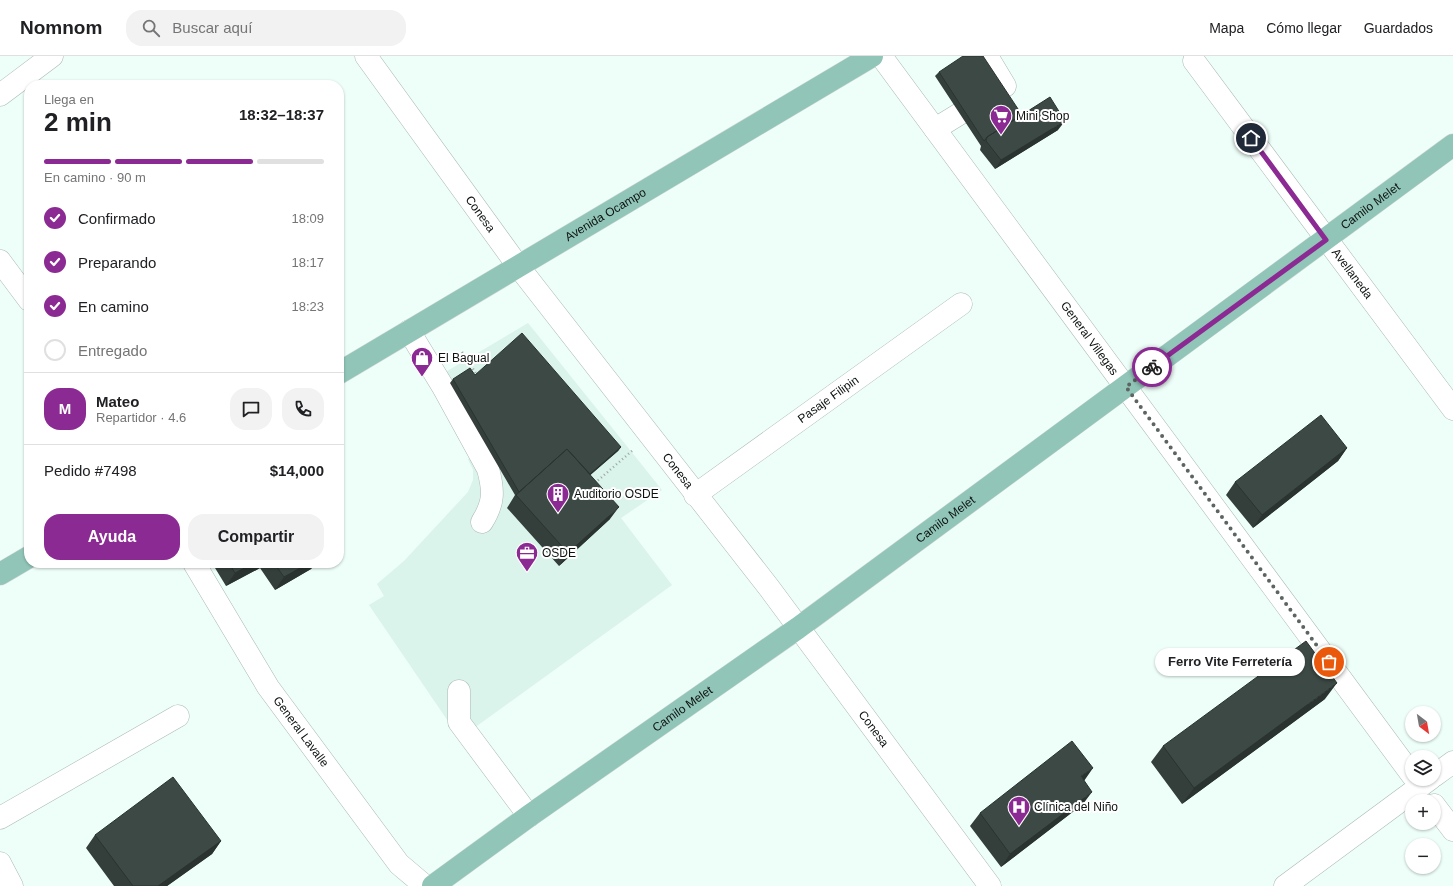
<!DOCTYPE html>
<html lang="es">
<head>
<meta charset="utf-8">
<style>
	body { margin:0; font-family:Arial,sans-serif; background:#f2f2f2; color:#202124; height:100vh; display:flex; flex-direction:column; font-size:15px; white-space:nowrap }
	* { box-sizing:border-box; margin:0 }
	p { font-size:13px; color:#757577 }
	.icon { flex:none; width:22px; height:22px; fill:none; stroke:currentColor; stroke-width:2; stroke-linecap:round; stroke-linejoin:round }
	.map { position:relative; flex:1; overflow:hidden }
	.side { position:absolute; left:24px; top:24px; width:320px; height:488px; display:flex; flex-direction:column; background:#fff; border-radius:16px; box-shadow:0 1px 3px #0004 }
	.side>* { flex:none }
	.needle { width:26px; rotate:149deg }
	.buttons { position:absolute; left:1405px; top:650px; display:grid; gap:8px }
	.buttons a { display:grid; place-items:center; width:36px; height:36px; border-radius:50%; background:#fff; box-shadow:0 1px 3px #0004; font-size:20px }
	.pin { position:absolute; display:grid; place-items:center; width:34px; height:34px; color:#fff; margin:-17px; border:2px solid #fff; border-radius:50%; box-shadow:0 1px 4px #0007 }
	.courier { position:absolute; display:grid; place-items:center; width:40px; height:40px; margin:-20px; border:3px solid #8b2a93; border-radius:50%; background:#fff; color:#222; box-shadow:0 1px 5px #0007 }
	.bubble { position:absolute; height:28px; border-radius:14px; background:#fff; box-shadow:0 1px 3px #0004; font-size:13px; font-weight:700; line-height:28px; text-align:center }
	.summary em { font-style:normal; font-weight:700 }
	.summary div { display:flex; flex-direction:column-reverse }
	.summary { display:flex; align-items:center; justify-content:space-between; height:68px; padding:0 20px }
	h1 { font-size:26px; font-weight:700; line-height:30px }
	.bar { display:grid; grid-template-columns:repeat(4,1fr); gap:6px 4px; align-content:center; height:48px; padding:0 20px }
	.bar i { height:5px; border-radius:3px; background:#e0e0e0 }
	.bar .current { background:#8b2a93 }
	.bar p { grid-column:span 4 }
	.line { display:flex; align-items:center; gap:10px; padding:0 20px; border-top:1px solid #e0e0e0 }
	.line div { flex:1 }
	.round { display:grid; place-items:center; flex:none; width:42px; height:42px; border-radius:16px; background:#f2f2f2 }
	ol { padding:0 20px; list-style:none }
	li { display:flex; align-items:center; gap:12px; height:44px }
	li p { margin-inline-start:auto }
	li .icon { padding:4px; border-radius:50%; background:#8b2a93; color:#fff; stroke-width:4 }
	li:last-child { color:#757577 }
	li i { width:22px; height:22px; border:2px solid #e0e0e0; border-radius:50% }
	.primary-button { display:flex; gap:8px; margin-top:auto; padding:8px 20px }
	.primary-button a { flex:1; height:46px; border-radius:16px; background:#8b2a93; color:#fff; font-size:16px; font-weight:700; line-height:46px; text-align:center }
	.primary-button a+a { background:#f2f2f2; color:#202124 }
	header { display:flex; align-items:center; gap:24px; box-sizing:border-box; height:56px; padding:0 20px; background:#fff; border-bottom:1px solid #e0e0e0 }
	header strong { font-size:19px }
	nav { display:flex; gap:22px; margin-inline-start:auto; font-size:14px }
	.search { width:280px; height:36px; background:#f2f2f2; display:flex; align-items:center; gap:10px; box-sizing:border-box; padding:0 14px; border-radius:16px; color:#757577; font-size:15px }
	.map>svg:first-child { display:block }
	.built { fill:#daf3eb }
	.lines { fill:none; stroke-linecap:round; stroke-linejoin:round }
	.minor-casing { stroke:#aab9b4; stroke-width:23 }
	.major-casing { stroke:#d8d9d9; stroke-width:23 }
	.path { stroke:#99a4a0; stroke-width:2.5; stroke-dasharray:1 3; stroke-linecap:butt }
	.minor { stroke:#fff; stroke-width:22 }
	.major { stroke:#91c5b8; stroke-width:22 }
	.wall { fill:#343f3b }
	.shaded-wall { fill:#2a3330 }
	.building { fill:#3c4945; stroke:#2a3330 }
	.done { stroke:#5c6562; stroke-width:4; stroke-dasharray:0 7.2 }
	.route { stroke:#8b2a93; stroke-width:5 }
	.labels { text-anchor:middle; dominant-baseline:central; stroke-width:4; stroke-linejoin:round; paint-order:stroke }
	.poi-label { font-size:12px; fill:#0d1210; stroke:#fff; text-anchor:start }
	.street-label { font-size:12px; fill:#0d1210; stroke:#fff }
</style>
</head>
<body>
<header>
<strong>Nomnom</strong>
<div class="search"><svg class="icon" aria-label="search" viewBox="0 0 24 24"><circle cx="10" cy="10" r="6"/><path d="M15 15l6 6"/></svg>Buscar aquí</div>
<nav><a>Mapa</a><a>Cómo llegar</a><a>Guardados</a></nav>
</header>
<div class="map">
<svg width="1453" height="830" viewBox="0 0 1453 830">
	<rect width="100%" height="100%" fill="#eefef9"/>
	<path class="built" d="M528 267 662 434 621 462 672 529 474 672 507 744 484 718 369 549 384 540 377 528 404 505 468 436 473 424V414L468 403 472 401 444 317Z"/>
	<g class="lines">
		<g class="minor-casing">
			<g id="minor">
				<path id="s1" d="M366 0 518 210 770 533 990 830"/>
				<path id="s2" d="M881 0 1412 719"/>
				<path id="s3" d="M1194 5 1453 353"/>
				<path d="M0 39 52 0"/>
				<path d="M935 73 1005 30 987 0"/>
				<path d="M0 205 29 244"/>
				<path d="M409 275 443 331 488 413C494 435 494 447 482 466"/>
				<path id="s4" d="M695 439 961 248"/>
				<path id="s5" d="M194 507 268 631 399 808 425 830"/>
				<path d="M459 635V666L529 760"/>
				<path d="M1434 720 1453 706"/>
				<path d="M1434 749 1453 774"/>
				<path d="M0 762 178 660"/>
				<path d="M0 807 12 830"/>
				<path d="M1285 830 1430 723"/>
			</g>
		</g>
		<g class="major-casing">
			<g id="major">
				<path id="s6" d="M339 317 872 0"/>
				<path d="M0 518 29 501"/>
				<path id="s7" d="M433 830 529 760 798 572 1453 89"/>
			</g>
		</g>
		<path class="path" d="M462 296 477 319
			M595 427 633 394"/>
		<use href="#minor" class="minor"/>
		<use href="#major" class="major"/>
	</g>
	<path class="wall" d="M939 16 1022 59 1058 74 995 113 980 94 981 90 935 20Z
		M475 319 621 391 618 395 590 419 610 463 559 510 507 452 515 439 450 327 453 323Z
		M1347 392 1338 405 1253 472 1226 439 1235 426Z
		M212 507H316L311 513 275 534 260 512 226 530Z
		M1325 643 1182 748 1151 706 1163 690Z
		M1084 724 1083 748 1001 811 970 770 980 757Z
		M95 779 221 785 212 798 167 830H114L86 792Z"/>
	<path class="shaded-wall" d="M1065 65 1058 74 995 113 1001 104Z
		M621 391 618 395 579 429 582 424Z
		M1347 392 1338 405 1253 472 1262 459Z
		M619 451 610 463 559 510 568 497Z
		M254 507H263L260 512 226 530 235 517Z
		M309 507H316L311 513 275 534 284 521Z
		M1337 627 1325 643 1182 748 1194 732Z
		M1093 712 1084 725 1081 720Z
		M1092 736 1083 748 1001 811 1010 798Z
		M221 785 212 798 167 830H158Z"/>
	<path class="building" d="M963 0H983L1022 59 987 81 984 85 939 16Z
		M1050 41 1065 65 1001 104 986 85 987 81Z
		M522 277 621 391 590 418 567 393 519 436 453 323 470 312 475 319Z
		M1321 359 1347 392 1262 459 1235 426Z
		M567 393 619 451 568 497 516 439Z
		M229 507H254L235 517Z
		M274 507H309L284 521Z
		M1306 585 1337 627 1194 732 1163 690Z
		M1072 685 1093 712 1081 720 1092 736 1010 798 980 757Z
		M173 721 221 785 158 830H133L95 779Z"/>
	<g class="lines">
		<path class="done" d="M1152 311 1126 331 1329 606"/>
		<path class="route" d="M1152 311 1326 184 1251 82"/>
	</g>
	<defs>
		<g id="supermarket-pin" transform="scale(1.15)"><path d="M0 17L-7.5 6A9.5 9.5 0 1 1 7.5 6Z" fill="#8b2a93" stroke="#fff"/><path d="M-6-5.5h2.5l.6 2H6L4.5 2H-2.5L-4.4-4H-6ZM-1.5 3.2a1.3 1.3 0 1 0 .1 0ZM3 3.2a1.3 1.3 0 1 0 .1 0Z" fill="#fff"/></g>
		<g id="shop-pin" transform="scale(1.15)"><path d="M0 17L-7.5 6A9.5 9.5 0 1 1 7.5 6Z" fill="#8b2a93" stroke="#fff"/><path d="M-5-2.5h2.3a2.7 3.5 0 0 1 5.4 0H5L5.5 6h-11ZM-1.5-2.5h3a1.5 2.3 0 0 0-3 0Z" fill="#fff"/></g>
		<g id="building-pin" transform="scale(1.15)"><path d="M0 17L-7.5 6A9.5 9.5 0 1 1 7.5 6Z" fill="#8b2a93" stroke="#fff"/><path d="M-4-6H4V6H1V3H-1V6H-4ZM-2.5-4.3h1.7v1.8h-1.7ZM.8-4.3h1.7v1.8H.8ZM-2.5-1h1.7V.8h-1.7ZM.8-1h1.7V.8H.8Z" fill="#fff"/></g>
		<g id="office-pin" transform="scale(1.15)"><path d="M0 17L-7.5 6A9.5 9.5 0 1 1 7.5 6Z" fill="#8b2a93" stroke="#fff"/><path d="M-6-3h4V-5.5h4V-3h4V5H-6ZM-1-4.5V-3h2v-1.5ZM-6 0V1H6V0Z" fill="#fff"/></g>
		<g id="hospital-pin" transform="scale(1.15)"><path d="M0 17L-7.5 6A9.5 9.5 0 1 1 7.5 6Z" fill="#8b2a93" stroke="#fff"/><path d="M-5-5h3v3.5h4V-5h3V5h-3V1.5h-4V5h-3Z" fill="#fff"/></g>
	</defs>
	<g fill-rule="evenodd">
		<use href="#supermarket-pin" x="1001" y="60"/>
		<use href="#shop-pin" x="422" y="302"/>
		<use href="#building-pin" x="558" y="438"/>
		<use href="#office-pin" x="527" y="497"/>
		<use href="#hospital-pin" x="1019" y="751"/>
	</g>
	<g class="labels">
		<g class="poi-label">
			<text x="1016" y="60">Mini Shop</text>
			<text x="438" y="302">El Bagual</text>
			<text x="574" y="438">Auditorio OSDE</text>
			<text x="542" y="497">OSDE</text>
			<text x="1034" y="751">Clínica del Niño</text>
		</g>
		<g class="street-label">
			<text stroke="none"><textPath href="#s7" startOffset="1158">Camilo Melet</textPath></text>
			<text stroke="none"><textPath href="#s1" startOffset="195">Conesa</textPath></text>
			<text stroke="none"><textPath href="#s6" startOffset="310">Avenida Ocampo</textPath></text>
			<text stroke="none"><textPath href="#s3" startOffset="265">Avellaneda</textPath></text>
			<text stroke="none"><textPath href="#s2" startOffset="351">General Villegas</textPath></text>
			<text stroke="none"><textPath href="#s4" startOffset="164">Pasaje Filipin</textPath></text>
			<text stroke="none"><textPath href="#s1" startOffset="519">Conesa</textPath></text>
			<text stroke="none"><textPath href="#s7" startOffset="630">Camilo Melet</textPath></text>
			<text stroke="none"><textPath href="#s7" startOffset="306">Camilo Melet</textPath></text>
			<text stroke="none"><textPath href="#s1" startOffset="843">Conesa</textPath></text>
			<text stroke="none"><textPath href="#s5" startOffset="200">General Lavalle</textPath></text>
		</g>
	</g>
</svg>
<div class="buttons">
<a><svg class="needle" viewBox="-14 -14 28 28"><path d="M0-13l5 13h-10z" fill="#e53935"/><path d="M0 13l5-13h-10z" fill="#757577"/></svg></a>
<a><svg class="icon" aria-label="layers" viewBox="0 0 24 24"><path d="M12 4l9 5-9 5-9-5zM3 14l9 5 9-5"/></svg></a>
<a>+</a>
<a>−</a>
</div>
<div class="pin" style="left:1329px;top:606px;background:#ea580c"><svg class="icon" aria-label="bag" viewBox="0 0 24 24"><path d="M5 8h14l-1 12H6zM9 8a3 3 0 0 1 6 0"/></svg></div>
<div class="pin" style="left:1251px;top:82px;background:#1f2937"><svg class="icon" aria-label="home" viewBox="0 0 24 24"><path d="M3 11l9-7 9 7M6 9v11h12V9"/></svg></div>
<div class="courier" style="left:1152px;top:311px"><svg class="icon" aria-label="bike" viewBox="0 0 24 24"><circle cx="6" cy="16" r="4"/><circle cx="18" cy="16" r="4"/><path d="M6 16l4-8h5l3 8M10 8l3 8H6M13 5h3"/></svg></div>
<div class="bubble" style="left:1155px;top:592px;width:150px">Ferro Vite Ferretería</div>
<section class="side">
<div class="summary"><div><h1>2 min</h1><p>Llega en</p></div><em>18:32–18:37</em></div>
<div class="bar"><i class="current"></i><i class="current"></i><i class="current"></i><i></i><p>En camino · 90 m</p></div>
<ol>
<li><svg class="icon" aria-label="check" viewBox="0 0 24 24"><path d="M5 12l5 5 9-10"/></svg>Confirmado<p>18:09</p></li>
<li><svg class="icon" aria-label="check" viewBox="0 0 24 24"><path d="M5 12l5 5 9-10"/></svg>Preparando<p>18:17</p></li>
<li><svg class="icon" aria-label="check" viewBox="0 0 24 24"><path d="M5 12l5 5 9-10"/></svg>En camino<p>18:23</p></li>
<li><i></i>Entregado</li>
</ol>
<div class="line" style="height:72px"><b class="round" style="background:#8b2a93;color:#fff">M</b><div><b>Mateo</b><p>Repartidor · 4.6</p></div><a class="round"><svg class="icon" aria-label="chat" viewBox="0 0 24 24"><path d="M4 5h16v11H9l-5 4z"/></svg></a><a class="round"><svg class="icon" aria-label="phone" viewBox="0 0 24 24"><path d="M5 4h4l2 5-3 2q2 4 5 5l2-3 5 2v4C11 20 4 13 5 4z"/></svg></a></div>
<div class="line" style="height:52px"><div>Pedido #7498</div><b>$14,000</b></div>
<div class="primary-button"><a>Ayuda</a><a>Compartir</a></div>
</section>
</div>
</body>
</html>
